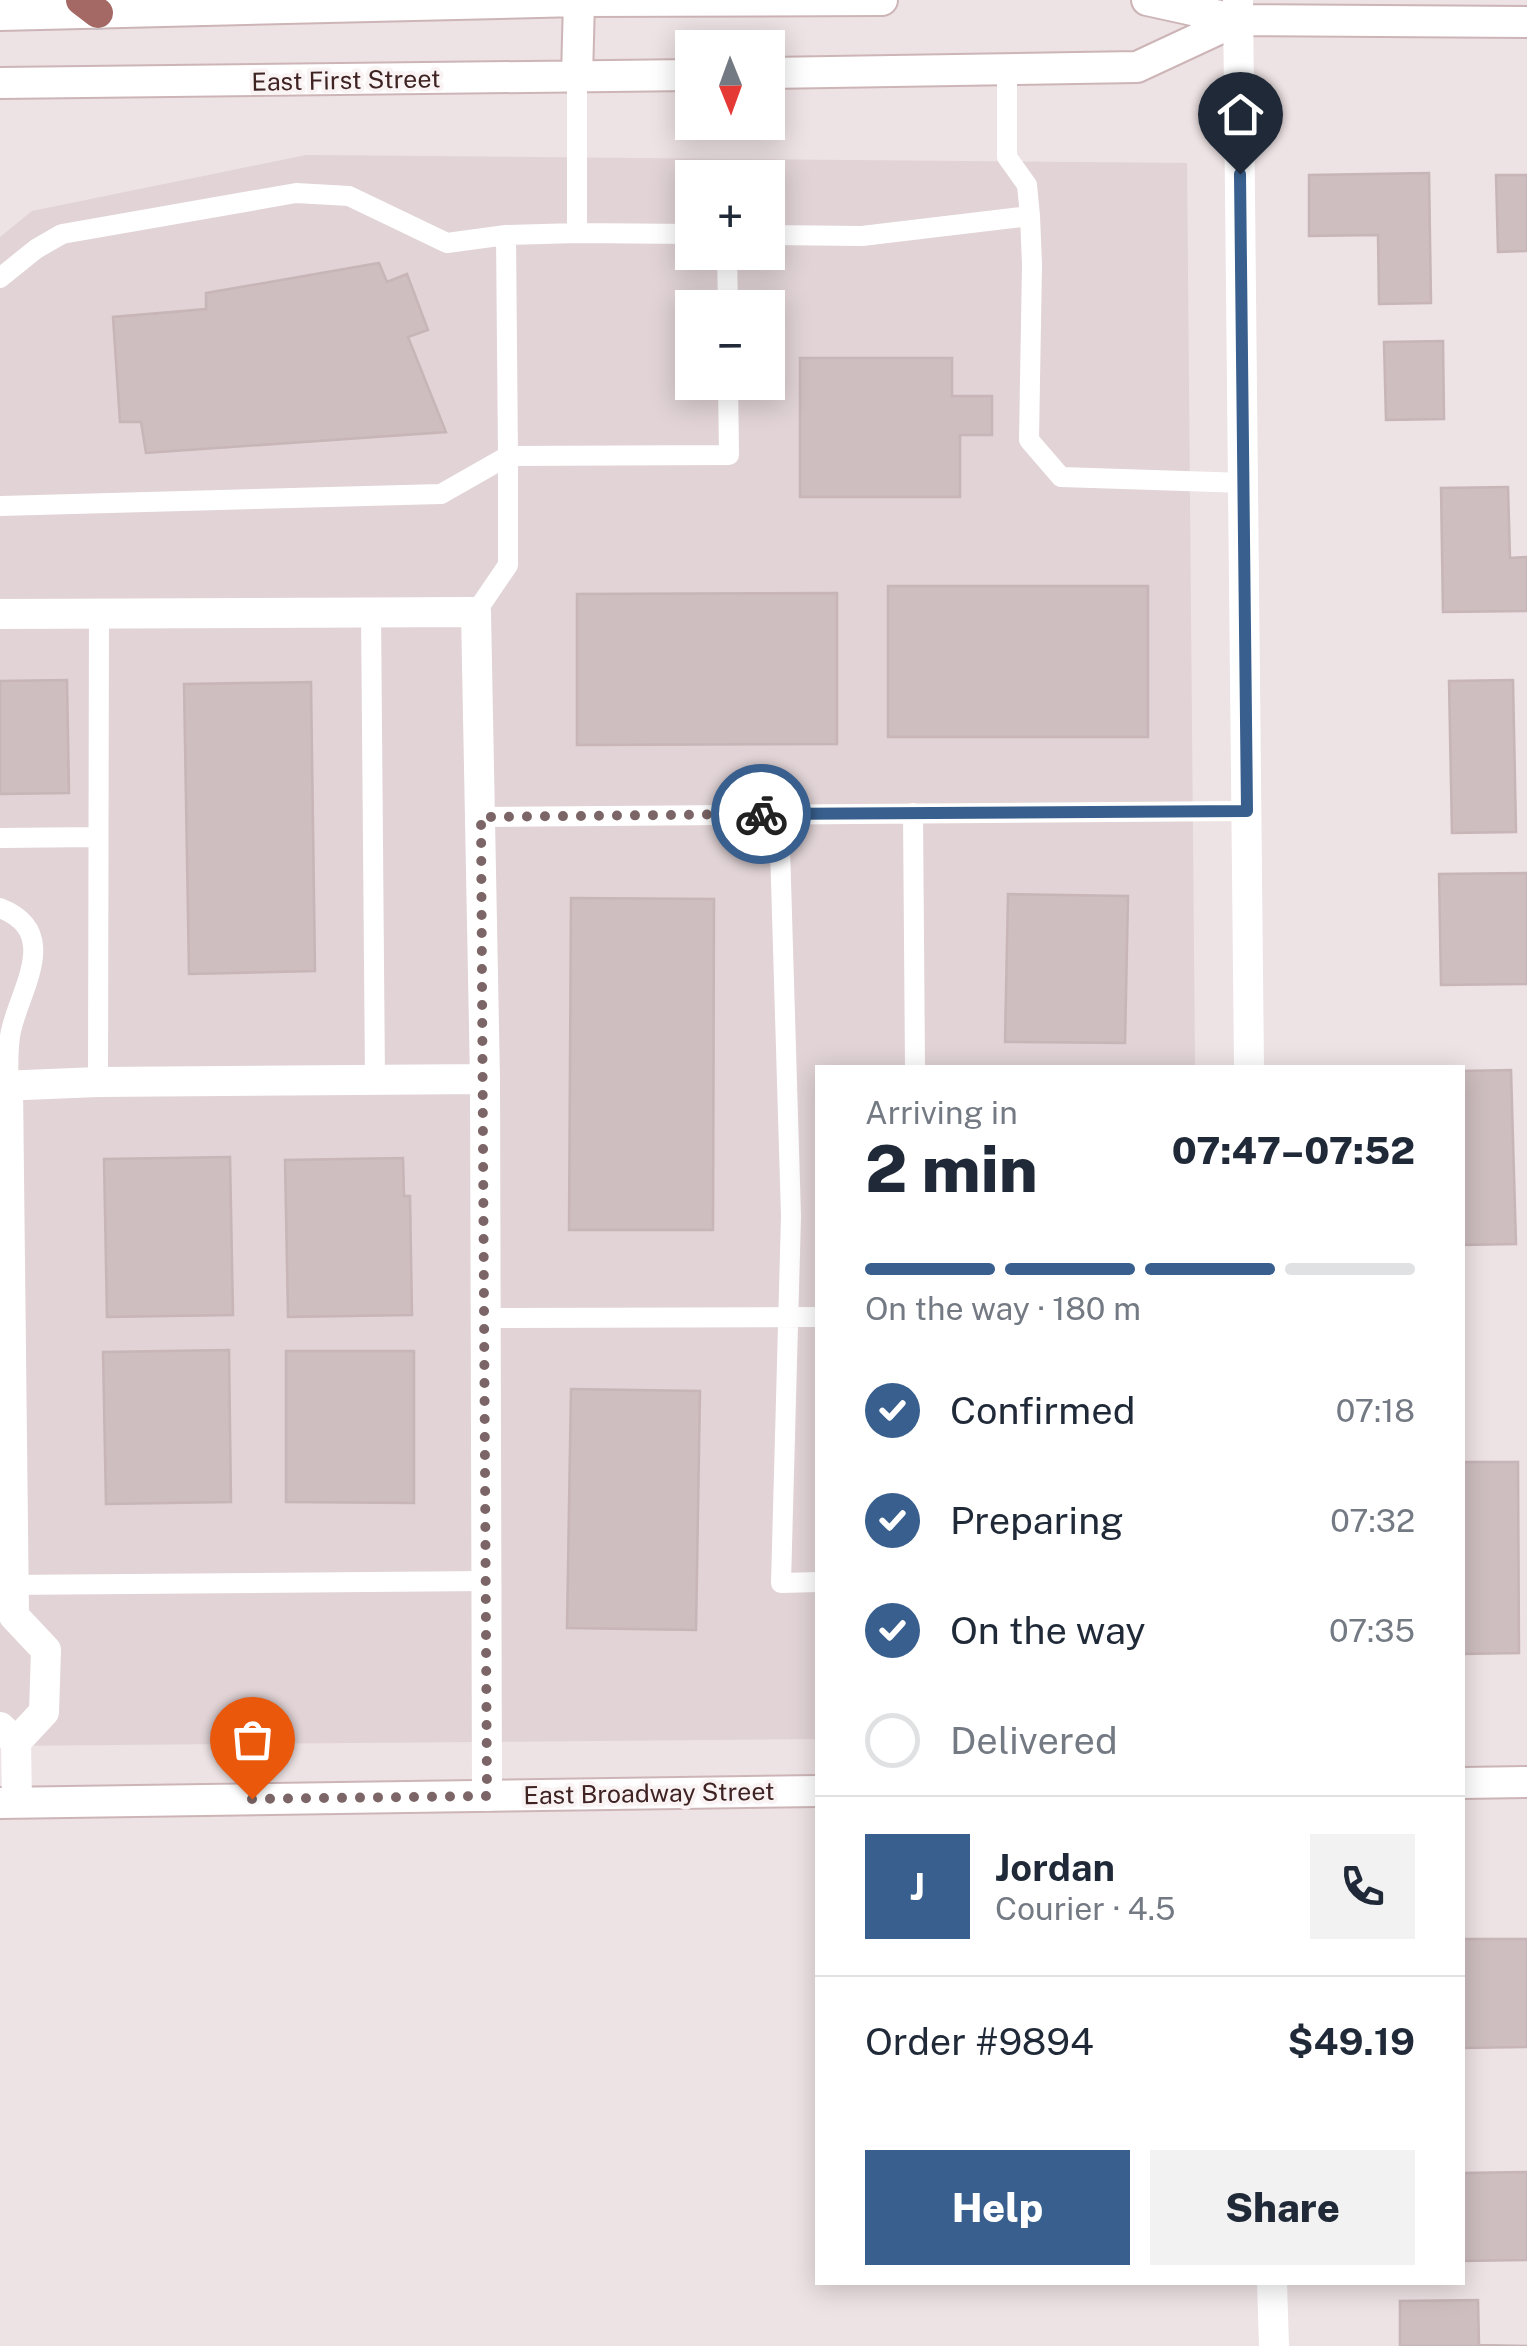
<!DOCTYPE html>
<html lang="en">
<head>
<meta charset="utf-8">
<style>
	body { margin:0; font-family:"Public Sans",sans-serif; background:#f2f2f3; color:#1f2937; height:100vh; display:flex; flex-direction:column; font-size:38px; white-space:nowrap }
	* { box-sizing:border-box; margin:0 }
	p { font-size:32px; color:#747a83 }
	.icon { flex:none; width:55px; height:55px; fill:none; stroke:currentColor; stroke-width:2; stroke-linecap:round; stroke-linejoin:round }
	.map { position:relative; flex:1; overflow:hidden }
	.sheet { position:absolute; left:815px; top:1065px; width:650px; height:1220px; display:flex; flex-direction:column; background:#fff; border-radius:0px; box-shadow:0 5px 25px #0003 }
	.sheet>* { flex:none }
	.needle { width:65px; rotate:179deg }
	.tools { position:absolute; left:675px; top:30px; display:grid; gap:20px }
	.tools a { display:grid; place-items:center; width:110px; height:110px; border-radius:0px; background:#fff; box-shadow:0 5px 25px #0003; font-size:50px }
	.pin { position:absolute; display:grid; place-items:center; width:85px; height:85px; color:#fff; margin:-102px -42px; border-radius:50% 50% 50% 0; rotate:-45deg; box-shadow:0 0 10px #0007 }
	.pin .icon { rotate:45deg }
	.courier { position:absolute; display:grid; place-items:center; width:100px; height:100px; margin:-50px; border:8px solid #385f8d; border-radius:50%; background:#fff; color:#222; box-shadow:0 2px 12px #0007 }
	.summary em { font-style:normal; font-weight:800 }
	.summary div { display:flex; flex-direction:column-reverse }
	.summary { display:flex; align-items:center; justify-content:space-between; height:170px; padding:0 50px }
	h1 { font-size:65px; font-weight:800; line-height:75px }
	.bar { display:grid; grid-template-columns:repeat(4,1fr); gap:15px 10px; align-content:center; height:120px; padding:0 50px }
	.bar i { height:12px; border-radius:8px; background:#e0e1e3 }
	.bar .current { background:#385f8d }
	.bar p { grid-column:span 4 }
	.line { display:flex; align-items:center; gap:25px; padding:0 50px; border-top:2px solid #e0e1e3 }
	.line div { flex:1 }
	.round { display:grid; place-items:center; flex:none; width:105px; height:105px; border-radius:0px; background:#f2f2f3 }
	ol { padding:0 50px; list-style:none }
	li { display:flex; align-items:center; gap:30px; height:110px }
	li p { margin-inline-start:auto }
	li .icon { padding:10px; border-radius:50%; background:#385f8d; color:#fff; stroke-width:4 }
	li:last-child { color:#747a83 }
	li i { width:55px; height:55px; border:5px solid #e0e1e3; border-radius:50% }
	.primary-button { display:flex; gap:20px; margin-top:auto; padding:20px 50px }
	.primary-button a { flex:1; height:115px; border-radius:0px; background:#385f8d; color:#fff; font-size:40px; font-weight:800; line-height:115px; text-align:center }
	.primary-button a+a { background:#f2f2f3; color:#1f2937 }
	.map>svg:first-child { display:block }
	.built { fill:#e1d3d6; fill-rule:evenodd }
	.building { fill:#cebec0; stroke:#c7b5b7; stroke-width:2.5 }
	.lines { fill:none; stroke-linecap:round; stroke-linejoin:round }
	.secondary-casing { stroke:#cdb5b7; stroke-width:34 }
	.primary-casing { stroke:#c9c1c1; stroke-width:34 }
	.lane { stroke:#fff; stroke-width:20 }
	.street { stroke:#fff; stroke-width:30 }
	.secondary { stroke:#fff; stroke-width:30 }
	.primary { stroke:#a46865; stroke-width:30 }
	.done { stroke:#7c6566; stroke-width:10; stroke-dasharray:0 18 }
	.route { stroke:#385f8d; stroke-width:12 }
	.labels { text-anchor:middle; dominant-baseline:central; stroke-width:8; stroke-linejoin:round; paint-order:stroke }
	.street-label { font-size:25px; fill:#3f2222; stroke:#f9f3f4 }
</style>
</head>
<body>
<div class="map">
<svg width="1527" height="2346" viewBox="0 0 1527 2346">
	<rect width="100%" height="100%" fill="#ede2e4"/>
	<path class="built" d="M306 155 1187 163 1195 1067 818 1068 817 1739 0 1746V237L32 211ZM692 178H768V252H692ZM692 308H768V382H692Z"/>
	<path class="building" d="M1429 173 1431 303 1379 304 1378 235 1309 236V175Z
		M1496 175H1527V251L1498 252Z
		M379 263 387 282 407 274 428 330 408 337 446 432 146 453 141 422H120L113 317 206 309V293Z
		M1443 341 1444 419 1386 420 1384 342Z
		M800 358H952V396H992V435H960V497H800Z
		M1508 487 1510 558 1527 557V611L1443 612 1441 488Z
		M888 586H1148V737H888Z
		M837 593V744L577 745V594Z
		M67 680 69 793 0 794V681Z
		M1513 680 1516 832 1452 833 1449 681Z
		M311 682 315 971 189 974 184 684Z
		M1527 873V984L1441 985 1439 874Z
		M1008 894 1128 896 1125 1043 1005 1042Z
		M571 898 714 899 713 1230H569Z
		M1511 1070 1516 1244 1462 1245V1071Z
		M230 1157 233 1315 107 1317 104 1159Z
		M403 1158 404 1196H410L412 1315 288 1317 285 1160Z
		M229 1350 231 1502 106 1504 103 1352Z
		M286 1351H414V1503L286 1502Z
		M571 1389 700 1391 696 1630 567 1628Z
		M1462 1462H1518L1519 1653 1462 1654Z
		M1462 1939H1527V2047L1462 2048Z
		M1527 2172V2260L1462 2261V2173Z
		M1478 2300 1479 2345 1527 2346H1400V2301Z"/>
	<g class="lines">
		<g class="secondary-casing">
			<path id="secondary" d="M1147 0 1238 20 1527 22
				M0 15 579 1 882 0
				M768 73 1137 67 1238 20
				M577 77 579 1
				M0 83 692 75
				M1462 1783 1527 1782
				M0 1803 818 1791"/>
		</g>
		<g class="primary-casing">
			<path id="primary" d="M81 0 98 13"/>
		</g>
		<path class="lane" d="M1007 68V157L1027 185 1030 216 1032 264 1029 440 1061 477 1245 483
			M577 77V233L692 234
			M768 235 862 236 1030 216
			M727 252 728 308
			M0 278 36 249 62 234 296 193 349 196 447 243 506 235 577 233
			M0 506 441 494 508 456 506 235
			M371 610 375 1080
			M476 612 508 565V456L729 455 728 382
			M913 813 915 1068
			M779 814 791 1216 781 1583 818 1582
			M481 817 1247 811
			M0 838 98 837
			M0 908C62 932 20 989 11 1031 7 1048 9 1069 8 1086
			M98 1082 99 613
			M484 1318 818 1317
			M3 1585 486 1581"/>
		<path class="street" d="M1238 0 1249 1068
			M0 614 476 612 485 1079 487 1796
			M0 1086 98 1082 485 1079
			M0 1727 16 1742 44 1712 46 1650 14 1616 8 1086
			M16 1742 17 1802
			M1272 2282 1274 2346"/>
		<use href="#secondary" class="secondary"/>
		<use href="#primary" class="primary"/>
	</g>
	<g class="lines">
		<path class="done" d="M252 1799 487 1796 481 817 761 814"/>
		<path class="route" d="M761 814 1247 811 1240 174"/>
	</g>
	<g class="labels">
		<g class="street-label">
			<text transform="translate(346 80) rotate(-1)">East First Street</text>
			<text transform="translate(649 1793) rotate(-1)">East Broadway Street</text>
		</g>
	</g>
</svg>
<div class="tools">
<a><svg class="needle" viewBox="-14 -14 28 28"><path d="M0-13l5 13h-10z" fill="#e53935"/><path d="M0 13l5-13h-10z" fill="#747a83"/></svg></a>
<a>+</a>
<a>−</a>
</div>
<div class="pin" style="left:252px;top:1799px;background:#ea580c"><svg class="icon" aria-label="bag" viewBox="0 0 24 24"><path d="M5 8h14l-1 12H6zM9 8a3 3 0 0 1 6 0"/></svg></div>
<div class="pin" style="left:1240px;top:174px;background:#1f2937"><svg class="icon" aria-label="home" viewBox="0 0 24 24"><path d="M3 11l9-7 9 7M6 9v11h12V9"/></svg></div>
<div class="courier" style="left:761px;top:814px"><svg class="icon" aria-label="bike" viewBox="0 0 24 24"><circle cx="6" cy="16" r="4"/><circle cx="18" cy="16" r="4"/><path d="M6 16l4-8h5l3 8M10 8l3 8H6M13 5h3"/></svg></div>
<section class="sheet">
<div class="summary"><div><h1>2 min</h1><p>Arriving in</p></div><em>07:47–07:52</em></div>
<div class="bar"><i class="current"></i><i class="current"></i><i class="current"></i><i></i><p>On the way · 180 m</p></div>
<ol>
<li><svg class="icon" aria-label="check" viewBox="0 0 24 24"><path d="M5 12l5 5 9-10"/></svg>Confirmed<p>07:18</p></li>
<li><svg class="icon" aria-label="check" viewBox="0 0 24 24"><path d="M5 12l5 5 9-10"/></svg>Preparing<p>07:32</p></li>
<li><svg class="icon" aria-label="check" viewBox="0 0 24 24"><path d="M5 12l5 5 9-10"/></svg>On the way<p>07:35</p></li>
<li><i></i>Delivered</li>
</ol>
<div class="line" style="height:180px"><b class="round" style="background:#385f8d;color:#fff">J</b><div><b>Jordan</b><p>Courier · 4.5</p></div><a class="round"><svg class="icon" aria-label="phone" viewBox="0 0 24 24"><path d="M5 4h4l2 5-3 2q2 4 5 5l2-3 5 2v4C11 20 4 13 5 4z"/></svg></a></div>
<div class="line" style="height:130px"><div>Order #9894</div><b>$49.19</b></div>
<div class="primary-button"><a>Help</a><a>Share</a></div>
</section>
</div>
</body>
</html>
